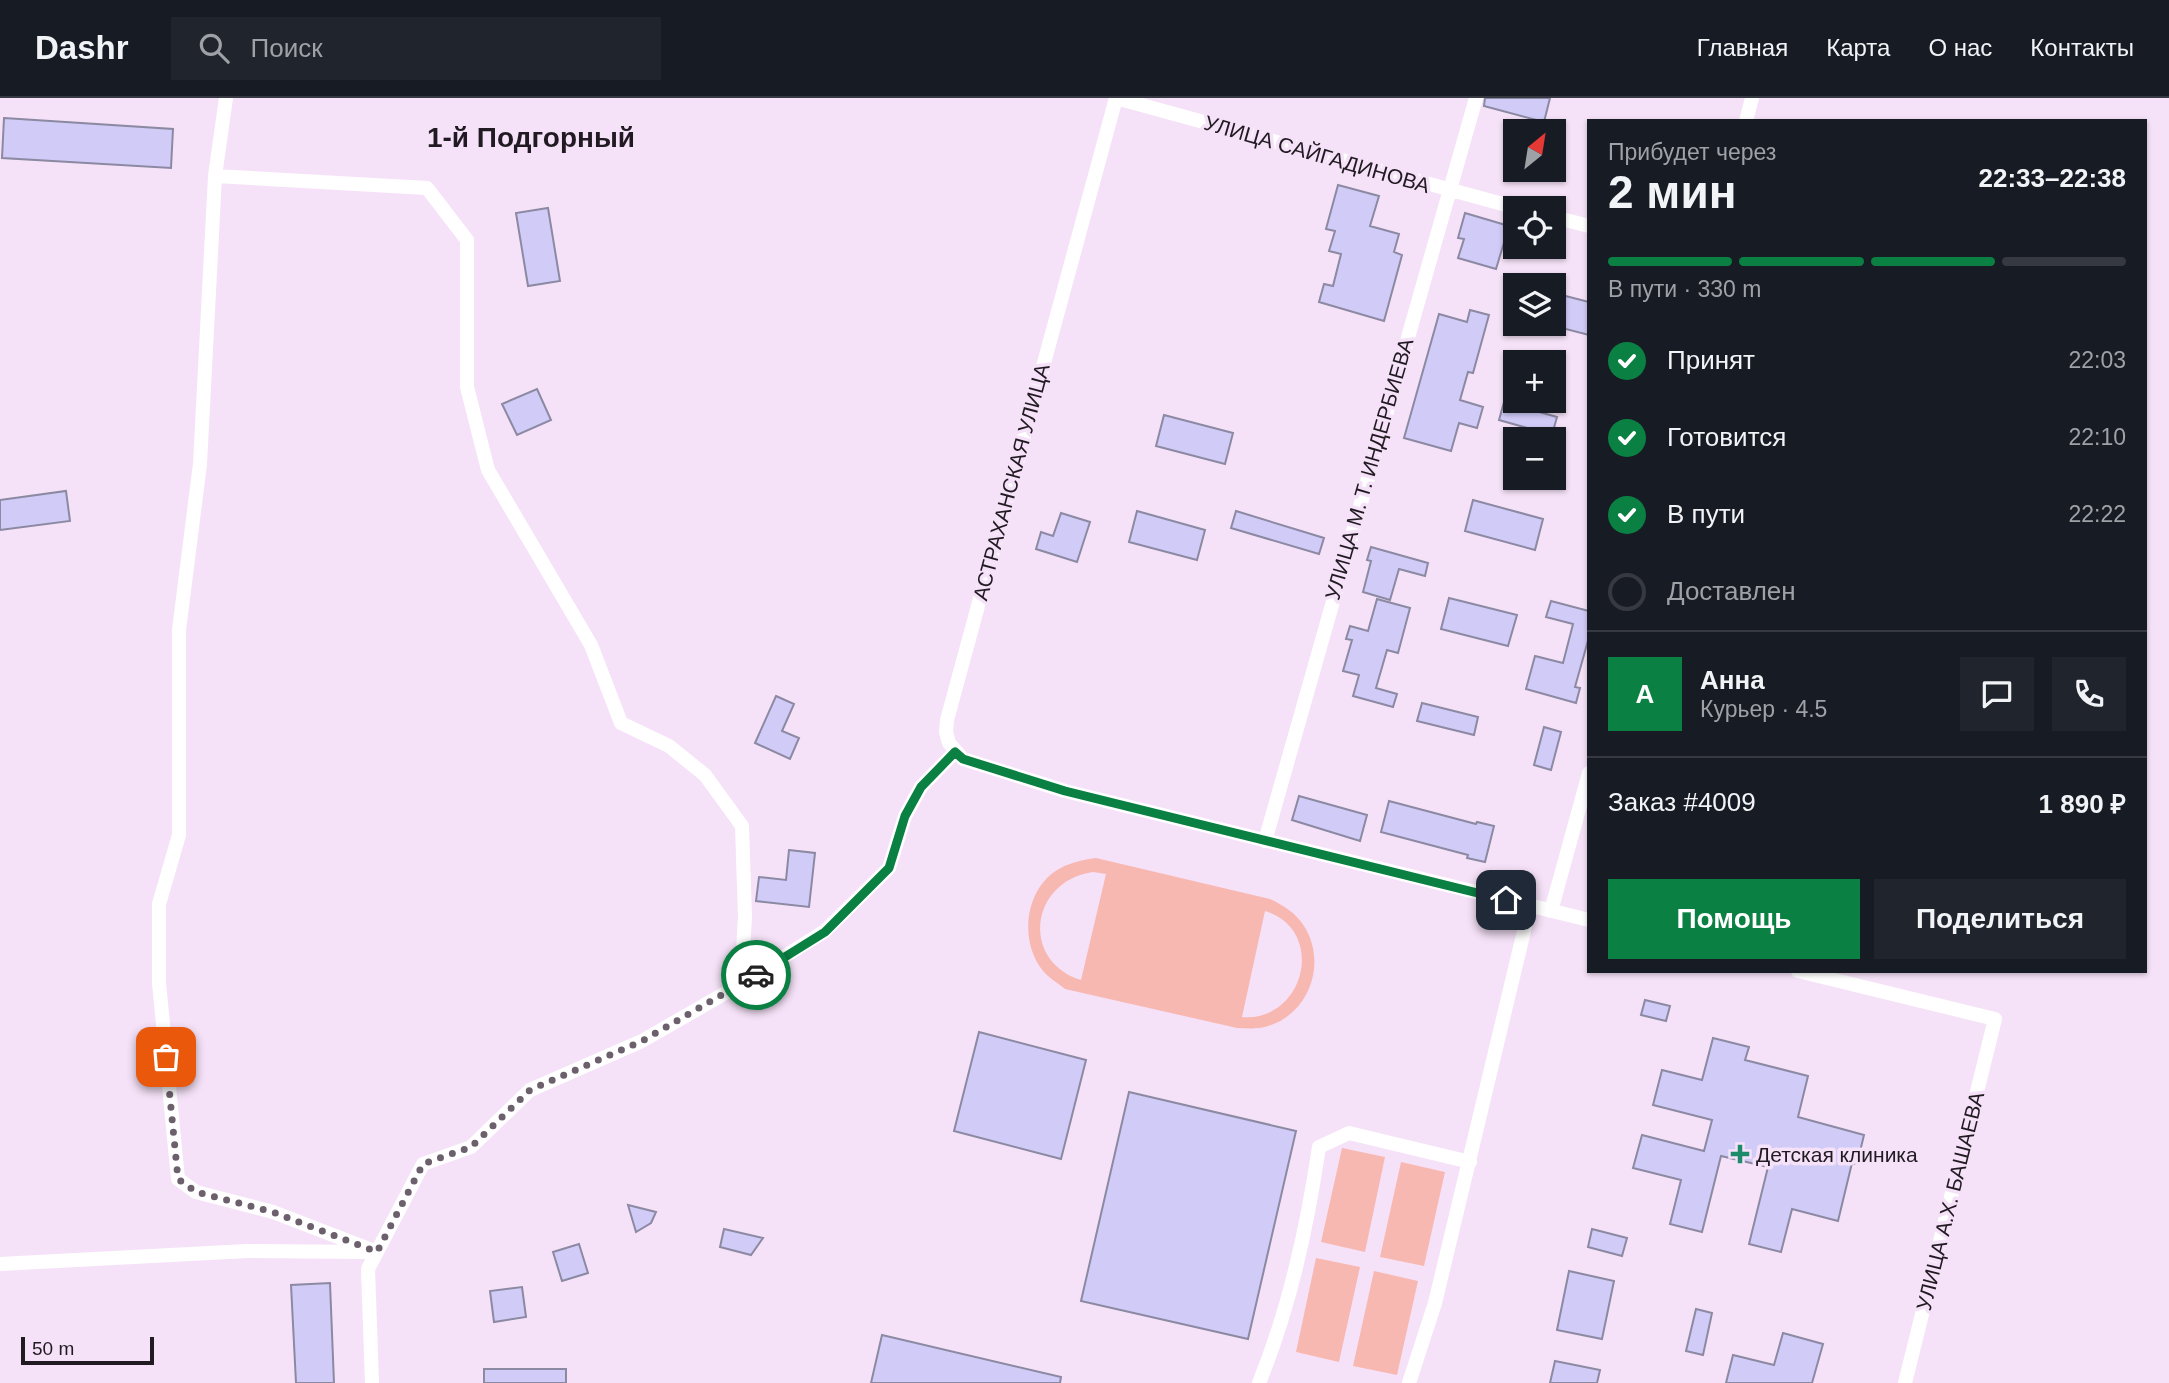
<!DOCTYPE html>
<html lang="ru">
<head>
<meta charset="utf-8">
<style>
	body { margin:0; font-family:Helvetica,sans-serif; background:#20242c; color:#f1f3f6; height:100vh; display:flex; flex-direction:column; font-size:26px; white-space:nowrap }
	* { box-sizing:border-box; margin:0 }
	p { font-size:23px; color:#9ea1a6 }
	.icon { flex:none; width:38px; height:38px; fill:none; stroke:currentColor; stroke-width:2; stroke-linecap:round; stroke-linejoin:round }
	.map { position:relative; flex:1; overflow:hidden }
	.drawer { position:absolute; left:1587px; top:21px; width:560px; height:854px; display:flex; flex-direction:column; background:#171b24; border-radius:0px; box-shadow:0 2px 5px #0004 }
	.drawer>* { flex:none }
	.needle { width:46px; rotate:30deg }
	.tools { position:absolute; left:1503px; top:21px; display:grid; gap:14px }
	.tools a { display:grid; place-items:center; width:63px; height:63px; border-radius:0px; background:#171b24; box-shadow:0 2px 5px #0004; font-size:35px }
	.scale { position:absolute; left:21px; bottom:18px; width:133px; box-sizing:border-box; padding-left:7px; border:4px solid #211a22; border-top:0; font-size:19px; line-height:24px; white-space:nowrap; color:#211a22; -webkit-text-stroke:5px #f6e2f8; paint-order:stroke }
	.pin { position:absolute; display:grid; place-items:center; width:60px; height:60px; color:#fff; margin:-30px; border-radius:14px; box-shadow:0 4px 10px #0006 }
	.courier { position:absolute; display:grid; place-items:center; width:70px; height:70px; margin:-35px; border:5px solid #0b8043; border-radius:50%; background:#fff; color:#222; box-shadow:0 2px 9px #0007 }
	.headline em { font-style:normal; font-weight:600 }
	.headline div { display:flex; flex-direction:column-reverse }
	.headline { display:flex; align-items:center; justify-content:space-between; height:119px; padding:0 21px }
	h1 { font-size:46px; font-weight:600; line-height:52px }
	.bar { display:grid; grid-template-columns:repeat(4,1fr); gap:10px 7px; align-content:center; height:84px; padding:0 21px }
	.bar i { height:9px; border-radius:5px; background:#363941 }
	.bar .current { background:#0b8043 }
	.bar p { grid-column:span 4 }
	.line { display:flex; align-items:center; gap:18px; padding:0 21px; border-top:2px solid #363941 }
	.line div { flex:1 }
	.round { display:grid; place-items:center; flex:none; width:74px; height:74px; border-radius:0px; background:#20242c }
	ol { padding:0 21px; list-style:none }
	li { display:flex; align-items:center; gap:21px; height:77px }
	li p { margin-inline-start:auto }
	li .icon { padding:7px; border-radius:50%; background:#0b8043; color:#fff; stroke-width:4 }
	li:last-child { color:#9ea1a6 }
	li i { width:38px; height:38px; border:4px solid #363941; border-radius:50% }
	.cta { display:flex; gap:14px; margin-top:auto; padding:14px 21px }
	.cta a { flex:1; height:80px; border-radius:0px; background:#0b8043; color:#fff; font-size:28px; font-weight:600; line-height:80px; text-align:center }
	.cta a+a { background:#20242c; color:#f1f3f6 }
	header { display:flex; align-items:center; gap:42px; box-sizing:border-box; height:98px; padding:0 35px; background:#171b24; border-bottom:2px solid #363941 }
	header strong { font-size:33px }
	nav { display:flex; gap:38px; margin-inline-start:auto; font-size:24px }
	.search { width:490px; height:63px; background:#20242c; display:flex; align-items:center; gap:18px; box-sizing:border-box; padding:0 24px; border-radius:0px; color:#9ea1a6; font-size:26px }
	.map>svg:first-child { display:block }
	.green { fill:#f8b8b2; fill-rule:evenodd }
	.building { fill:#d1cbf8; stroke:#8c89a2; stroke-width:2 }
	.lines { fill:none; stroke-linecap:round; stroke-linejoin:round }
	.minor { stroke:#fff; stroke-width:14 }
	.done { stroke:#6c606d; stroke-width:7; stroke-dasharray:0 12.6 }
	.route { stroke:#0b8043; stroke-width:9 }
	.poi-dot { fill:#1d8a69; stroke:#f6e2f8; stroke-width:2.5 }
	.labels { text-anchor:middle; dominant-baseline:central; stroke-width:7; stroke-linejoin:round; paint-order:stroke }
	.street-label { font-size:21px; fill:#211a22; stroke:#f6e2f8 }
	.poi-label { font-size:21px; fill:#211a22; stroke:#f6e2f8; text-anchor:start }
	.district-label { font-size:28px; font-weight:bold; fill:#211a22; stroke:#f6e2f8 }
</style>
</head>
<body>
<header>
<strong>Dashr</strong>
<div class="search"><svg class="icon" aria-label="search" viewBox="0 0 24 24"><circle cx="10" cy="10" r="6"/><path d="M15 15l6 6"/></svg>Поиск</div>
<nav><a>Главная</a><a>Карта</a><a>О нас</a><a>Контакты</a></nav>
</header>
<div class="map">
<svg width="2169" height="1285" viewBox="0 0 2169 1285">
	<rect width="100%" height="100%" fill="#f6e2f8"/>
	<path class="green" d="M1096 760 1270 801C1283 807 1296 815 1304 828 1329 867 1307 923 1259 930 1252 931 1244 930 1237 930L1065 891C1058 885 1049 880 1043 873 1020 845 1024 796 1054 774 1067 765 1081 762 1096 760ZM1093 774 1106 776 1081 882C1020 863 1030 783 1093 774ZM1265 813C1327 832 1305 924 1242 919Z
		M1342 1050 1385 1059 1365 1154 1321 1144Z
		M1401 1064 1445 1074 1424 1168 1380 1159Z
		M1316 1160 1360 1169 1339 1264 1296 1254Z
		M1374 1173 1418 1183 1397 1277 1353 1268Z"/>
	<path class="building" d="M1485 0H1550L1544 24 1484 8Z
		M4 20 173 31 171 70 2 60Z
		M1338 87 1379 98 1370 128 1399 136 1394 154 1402 157 1384 223 1319 204 1324 186 1333 188 1341 156 1329 153 1335 133 1326 131Z
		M548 110 560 183 528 188 516 115Z
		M1465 115 1509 128 1496 171 1458 160 1464 141 1458 140Z
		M1554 195 1589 204V237L1554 228Z
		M1470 212 1489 217 1473 275 1468 274 1460 302 1483 309 1477 330 1459 325 1451 353 1404 340 1439 216 1467 224Z
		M537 291 551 322 517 337 502 306Z
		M1504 304 1557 319 1552 337 1499 322Z
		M1164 317 1233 335 1225 366 1156 348Z
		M66 393 70 423 0 432V402Z
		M1473 402 1543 421 1535 452 1465 433Z
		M1137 413 1205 432 1197 462 1129 444Z
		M1236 413 1324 440 1319 456 1231 430Z
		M1061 415 1090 424 1077 464 1036 451 1041 434 1053 438Z
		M1371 449 1428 465 1425 478 1399 471 1390 502 1363 494 1371 463 1367 462Z
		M1449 500 1517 517 1508 548 1441 531Z
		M1377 501 1410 510 1398 555 1387 552 1376 590 1397 596 1393 609 1353 598 1359 577 1343 573 1352 542 1346 541 1350 528 1368 533Z
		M1551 503 1589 513V539L1575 589 1580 590 1576 605 1526 591 1535 558 1563 565 1573 526 1546 519Z
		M776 598 794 606 782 633 799 640 790 661 755 645Z
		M1422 605 1478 619 1474 637 1417 623Z
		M1544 629 1561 634 1551 672 1534 667Z
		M1299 698 1367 717 1360 743 1292 722Z
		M1389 703 1476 726 1477 724 1494 728 1485 764 1467 760 1468 757 1381 734Z
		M789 752 815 755 809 809 756 803 759 779 786 782Z
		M1645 902 1670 908 1666 923 1641 917Z
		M979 934 1086 962 1061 1061 954 1033Z
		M1713 940 1749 949 1745 962 1808 978 1798 1019 1864 1037 1857 1066 1852 1065 1838 1123 1792 1111 1781 1154 1749 1146 1768 1069 1721 1058 1702 1134 1670 1126 1681 1082 1633 1070 1642 1037 1704 1053 1712 1022 1653 1007 1662 972 1702 982Z
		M1129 994 1296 1033 1248 1241 1081 1203Z
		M628 1107 656 1114 651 1125 636 1134Z
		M724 1131 763 1140 751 1157 720 1149Z
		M1592 1131 1627 1140 1622 1158 1588 1149Z
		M579 1146 588 1175 562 1183 553 1154Z
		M1569 1173 1614 1183 1602 1241 1557 1232Z
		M330 1185 334 1285H296L291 1187Z
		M522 1189 526 1219 494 1224 490 1193Z
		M1696 1211 1712 1215 1703 1257 1686 1253Z
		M1783 1235 1823 1246 1812 1285H1726L1733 1257 1774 1267Z
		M882 1237 1061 1279 1060 1285H871Z
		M1555 1263 1600 1272 1597 1285H1550Z
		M484 1271H566V1285H484Z"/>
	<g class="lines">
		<path class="minor" d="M226 0 215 78 200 366 179 532V737L159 806V885L178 1081 196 1094 273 1114 377 1154
			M1116 0 947 622 946 634 949 645 963 661 1065 693 1589 822
			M1116 0 1517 110
			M1746 23 1752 0
			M215 78 427 90 467 142V289L488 372 591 547 621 625 669 648 705 677 742 728 745 819 741 886 642 943 530 992 471 1049 423 1066 368 1171 372 1285
			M1554 119 1589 128
			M1265 743 1476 0
			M1551 813 1589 675
			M1798 873 1995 921 1905 1285
			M741 886 825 833 889 770 905 718 921 689 955 654
			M0 1166 247 1153 368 1154
			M1259 1285C1290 1209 1307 1130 1319 1049L1349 1035 1470 1064
			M1409 1285 1435 1205 1530 808"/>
	</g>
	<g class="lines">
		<path class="done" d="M166 959 178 1081 196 1094 273 1114 377 1154 423 1066 471 1049 530 992 642 943 756 877"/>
		<path class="route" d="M756 877 825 834 889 770 905 718 921 689 955 654 963 661 1065 693 1506 802"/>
	</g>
	<path class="poi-dot" d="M1736.5 1045.5h7v7h7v7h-7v7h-7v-7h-7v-7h7z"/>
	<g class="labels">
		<g class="street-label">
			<text transform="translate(1317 56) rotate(16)">УЛИЦА САЙГАДИНОВА</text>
			<text transform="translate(1369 371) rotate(-74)">УЛИЦА М. Т. ИНДЕРБИЕВА</text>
			<text transform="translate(1011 384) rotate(-75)">АСТРАХАНСКАЯ УЛИЦА</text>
			<text transform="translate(1950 1103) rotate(-76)">УЛИЦА А.Х. БАШАЕВА</text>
		</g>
		<g class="poi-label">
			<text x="1756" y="1056">Детская клиника</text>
		</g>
		<g class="district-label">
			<text x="531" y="39">1-й Подгорный</text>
		</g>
	</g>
</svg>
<div class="tools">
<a><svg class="needle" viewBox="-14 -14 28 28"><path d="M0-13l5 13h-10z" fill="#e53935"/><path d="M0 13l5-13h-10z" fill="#9ea1a6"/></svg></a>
<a><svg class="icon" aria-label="locate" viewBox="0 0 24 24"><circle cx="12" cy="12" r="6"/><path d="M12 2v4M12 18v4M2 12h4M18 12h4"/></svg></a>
<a><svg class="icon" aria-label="layers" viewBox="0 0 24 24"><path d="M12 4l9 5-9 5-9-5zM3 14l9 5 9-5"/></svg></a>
<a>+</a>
<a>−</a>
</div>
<div class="scale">50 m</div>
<div class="pin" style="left:166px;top:959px;background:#ea580c"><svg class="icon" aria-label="bag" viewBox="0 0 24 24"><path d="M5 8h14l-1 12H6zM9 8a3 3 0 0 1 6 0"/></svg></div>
<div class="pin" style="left:1506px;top:802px;background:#1f2937"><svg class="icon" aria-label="home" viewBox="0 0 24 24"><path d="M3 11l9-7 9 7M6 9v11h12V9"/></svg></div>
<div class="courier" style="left:756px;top:877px"><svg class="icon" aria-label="car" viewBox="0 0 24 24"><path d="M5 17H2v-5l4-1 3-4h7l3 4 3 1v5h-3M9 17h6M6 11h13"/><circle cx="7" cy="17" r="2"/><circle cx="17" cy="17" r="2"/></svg></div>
<section class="drawer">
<div class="headline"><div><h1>2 мин</h1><p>Прибудет через</p></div><em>22:33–22:38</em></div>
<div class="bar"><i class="current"></i><i class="current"></i><i class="current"></i><i></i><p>В пути · 330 m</p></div>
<ol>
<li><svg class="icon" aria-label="check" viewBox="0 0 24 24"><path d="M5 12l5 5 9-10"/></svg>Принят<p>22:03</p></li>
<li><svg class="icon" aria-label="check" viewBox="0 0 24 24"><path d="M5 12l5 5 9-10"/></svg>Готовится<p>22:10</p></li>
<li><svg class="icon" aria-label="check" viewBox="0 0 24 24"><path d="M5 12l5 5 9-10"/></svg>В пути<p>22:22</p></li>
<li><i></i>Доставлен</li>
</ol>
<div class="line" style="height:126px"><b class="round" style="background:#0b8043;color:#fff">А</b><div><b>Анна</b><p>Курьер · 4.5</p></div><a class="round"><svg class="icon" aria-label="chat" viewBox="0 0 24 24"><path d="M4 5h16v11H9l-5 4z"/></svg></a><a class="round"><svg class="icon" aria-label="phone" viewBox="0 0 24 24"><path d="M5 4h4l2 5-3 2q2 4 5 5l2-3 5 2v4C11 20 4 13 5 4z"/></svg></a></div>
<div class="line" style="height:91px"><div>Заказ #4009</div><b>1 890 ₽</b></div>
<div class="cta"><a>Помощь</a><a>Поделиться</a></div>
</section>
</div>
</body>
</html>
